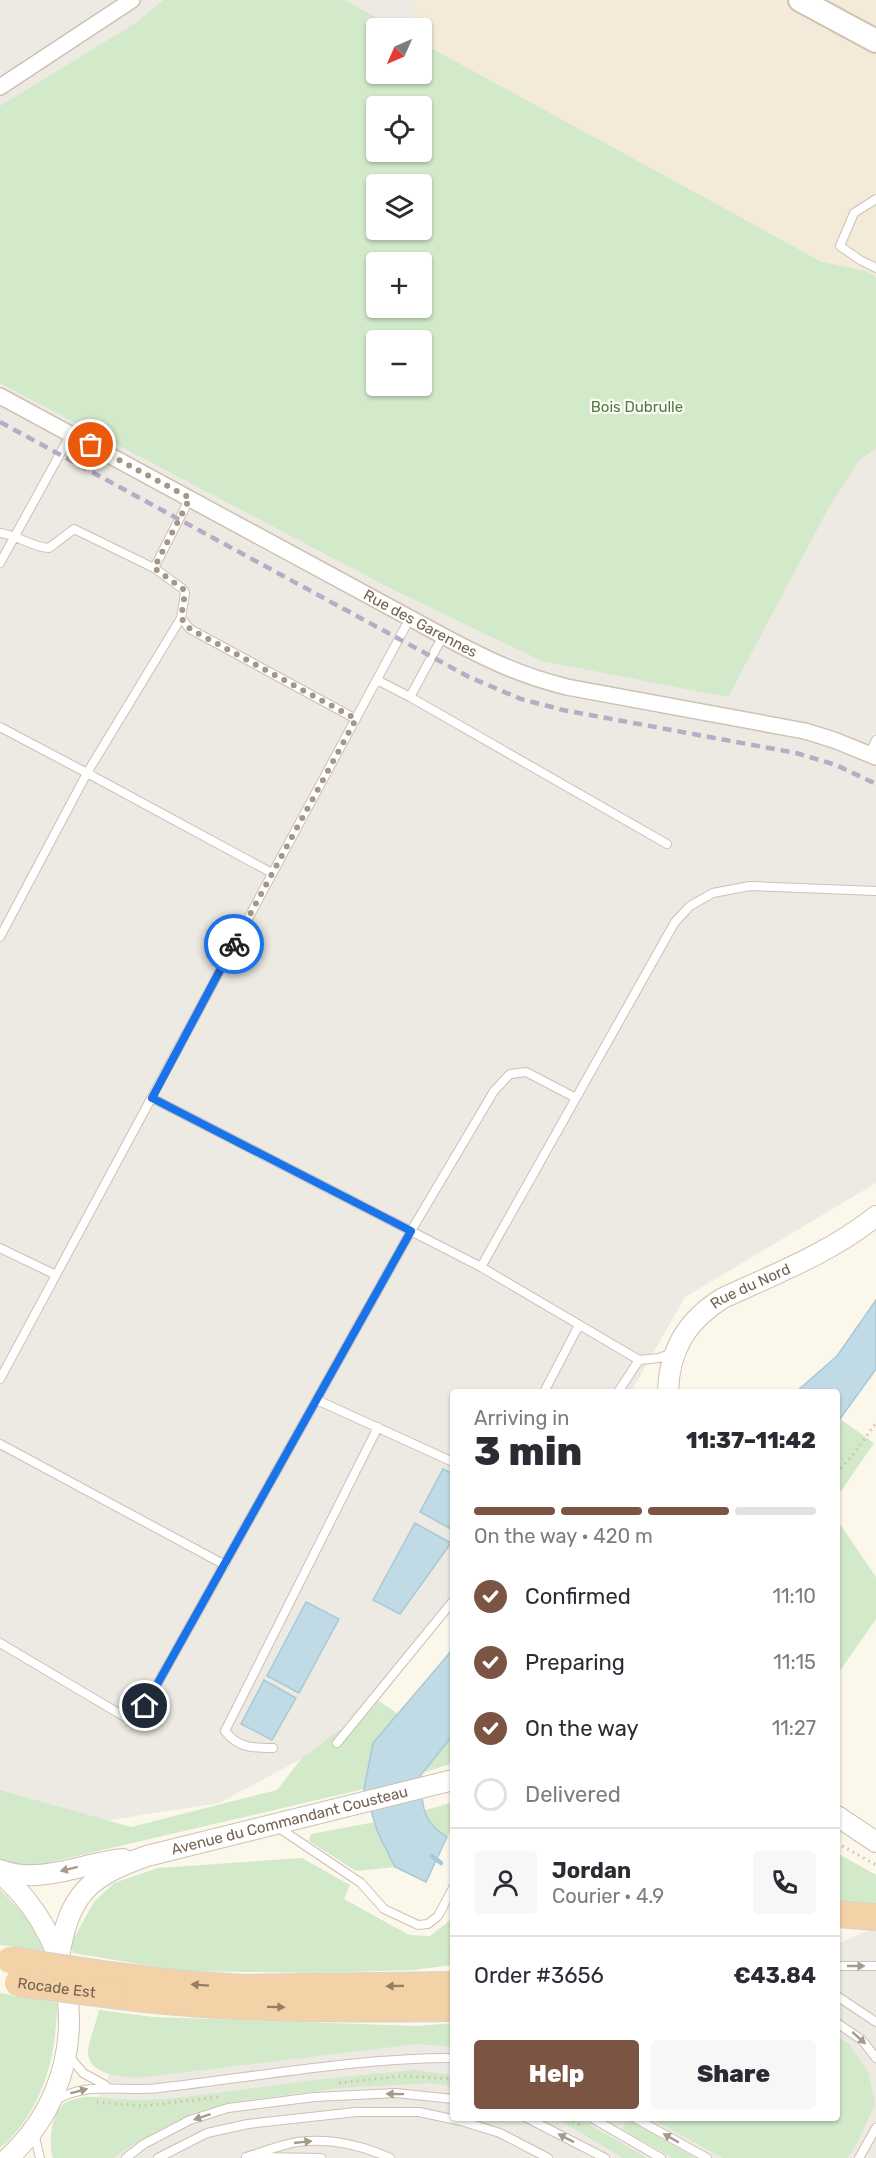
<!DOCTYPE html>
<html lang="en">
<head>
<meta charset="utf-8">
<style>
	body { margin:0; font-family:Rubik,sans-serif; background:#f7f7f7; color:#2b2b33; height:100vh; display:flex; flex-direction:column; font-size:22px; white-space:nowrap }
	* { box-sizing:border-box; margin:0 }
	p { font-size:20px; color:#7c7c81 }
	.icon { flex:none; width:33px; height:33px; fill:none; stroke:currentColor; stroke-width:2; stroke-linecap:round; stroke-linejoin:round }
	.map { position:relative; flex:1; overflow:hidden }
	.drawer { position:absolute; left:450px; top:1389px; width:390px; height:732px; display:flex; flex-direction:column; background:#fff; border-radius:6px; box-shadow:0 2px 4px #0004 }
	.drawer>* { flex:none }
	.needle { width:39px; rotate:225deg }
	.controls { position:absolute; left:366px; top:18px; display:grid; gap:12px }
	.controls a { display:grid; place-items:center; width:66px; height:66px; border-radius:6px; background:#fff; box-shadow:0 2px 4px #0004; font-size:30px }
	.pin { position:absolute; display:grid; place-items:center; width:51px; height:51px; color:#fff; margin:-26px; border:3px solid #fff; border-radius:50%; box-shadow:0 2px 6px #0007 }
	.courier { position:absolute; display:grid; place-items:center; width:60px; height:60px; margin:-30px; border:4px solid #1a73e8; border-radius:50%; background:#fff; color:#222; box-shadow:0 2px 8px #0007 }
	.headline em { font-style:normal; font-weight:800 }
	.headline div { display:flex; flex-direction:column-reverse }
	.headline { display:flex; align-items:center; justify-content:space-between; height:102px; padding:0 24px }
	h1 { font-size:39px; font-weight:800; line-height:45px }
	.bar { display:grid; grid-template-columns:repeat(4,1fr); gap:9px 6px; align-content:center; height:72px; padding:0 24px }
	.bar i { height:8px; border-radius:4px; background:#e1e1e2 }
	.bar .current { background:#7b5444 }
	.bar p { grid-column:span 4 }
	.line { display:flex; align-items:center; gap:15px; padding:0 24px; border-top:2px solid #e1e1e2 }
	.line div { flex:1 }
	.round { display:grid; place-items:center; flex:none; width:63px; height:63px; border-radius:6px; background:#f7f7f7 }
	ol { padding:0 24px; list-style:none }
	li { display:flex; align-items:center; gap:18px; height:66px }
	li p { margin-inline-start:auto }
	li .icon { padding:6px; border-radius:50%; background:#7b5444; color:#fff; stroke-width:4 }
	li:last-child { color:#7c7c81 }
	li i { width:33px; height:33px; border:3px solid #e1e1e2; border-radius:50% }
	.cta { display:flex; gap:12px; margin-top:auto; padding:12px 24px }
	.cta a { flex:1; height:69px; border-radius:6px; background:#7b5444; color:#fff; font-size:24px; font-weight:800; line-height:69px; text-align:center }
	.cta a+a { background:#f7f7f7; color:#2b2b33 }
	.map>svg:first-child { display:block }
	.residential { fill:#f3eada }
	.industrial { fill:#ede9e3; fill-rule:evenodd }
	.green { fill:#d2e9ca; fill-rule:evenodd }
	.water { fill:#c0dbe5; stroke:#a7c9d6; stroke-width:1.5 }
	.lines { fill:none; stroke-linecap:round; stroke-linejoin:round }
	.stream { stroke:#a7c9d6; stroke-width:4.5 }
	.service-casing { stroke:#cdc1b1; stroke-width:10 }
	.minor-casing { stroke:#cdc1b1; stroke-width:18 }
	.tertiary-casing { stroke:#cdc1b1; stroke-width:22 }
	.secondary-casing { stroke:#d0c2af; stroke-width:26 }
	.trunk-casing { stroke:#d9d3ce; stroke-width:28 }
	.path { stroke:#d5bea7; stroke-width:3; stroke-dasharray:1.5 4.5; stroke-linecap:butt }
	.service { stroke:#fff; stroke-width:8 }
	.minor { stroke:#fff; stroke-width:15 }
	.tertiary { stroke:#fff; stroke-width:20 }
	.secondary { stroke:#fff; stroke-width:22 }
	.trunk { stroke:#f3d2a8; stroke-width:26 }
	.rail { stroke:#bca9c6; stroke-width:4.5; stroke-dasharray:9 6; stroke-linecap:butt }
	.trunk-bridge-casing { stroke:#d9d3ce; stroke-width:28; stroke-linecap:butt }
	.trunk-bridge { stroke:#f3d2a8; stroke-width:26 }
	.oneway { fill:#a6998d }
	.oneway2 { fill:#957e65 }
	.done { stroke:#a59686; stroke-width:6; stroke-dasharray:0 10.8 }
	.route { stroke:#1a73e8; stroke-width:8 }
	.labels { text-anchor:middle; dominant-baseline:central; stroke-width:4.5; stroke-linejoin:round; paint-order:stroke }
	.park-label { font-size:15px; fill:#507a48; stroke:#fefbf2 }
	.street-label { font-size:15px; fill:#76624f; stroke:#fefbf2 }
</style>
</head>
<body>
<div class="map">
<svg width="876" height="2158" viewBox="0 0 876 2158">
	<rect width="100%" height="100%" fill="#fcf7eb"/>
	<path class="residential" d="M416 0H876V290L422 51V28H404Z"/>
	<path class="industrial" d="M0 0H416L404 28H376V74H422L876 290V1183L685 1297 631 1392H453V1602L379 1701 303 1758 219 1803 65 1827 0 1810ZM376 106H422V152H376ZM376 184H422V230H376ZM376 262H422V308H376ZM376 340H422V386H376Z
		M876 1927V2158H73L122 2044 453 2027V2118H837V1944Z"/>
	<path class="green" d="M164 0H345L394 28H376V74H422V43L822 262 865 271 876 277V448L860 459 828 509 728 697 542 661 390 588 0 383V106L134 24ZM376 106H422V152H376ZM376 184H422V230H376ZM376 262H422V308H376ZM376 340H422V386H376Z
		M840 1419 874 1443 837 1497V1423Z
		M837 1520 876 1577V1619L837 1675Z
		M379 1701 398 1714 373 1744 364 1789 34 1866 14 1868 0 1858V1790L131 1827 277 1790 302 1758Z
		M453 1735V1763L422 1773Z
		M453 1802V1825L447 1837 433 1828 423 1811Z
		M375 1822 395 1867 356 1871 309 1841 311 1834Z
		M837 1853 876 1875V1911L837 1906Z
		M302 1858 350 1885 344 1899 409 1935 430 1936 450 1920 453 1915V1965L413 1970 317 1973 182 1971 73 1953 70 1945 94 1902 114 1883 158 1868Z
		M0 1889 35 1927 48 1952 0 1945Z
		M0 1993 58 2003C56 2023 55 2045 50 2064 42 2095 25 2128 0 2148Z
		M99 2010 153 2017 418 2026 453 2023V2047L417 2044 136 2078C120 2076 89 2075 88 2053 88 2042 97 2021 99 2010Z
		M837 2036 849 2044 868 2071 875 2104 854 2149 847 2158H723L650 2118H837Z
		M414 2070 453 2075V2087L433 2083 340 2088 238 2101 193 2113 151 2134 113 2158H53C48 2145 51 2112 65 2103 86 2091 109 2100 132 2100 165 2101 199 2095 232 2091 293 2083 353 2075 414 2070Z
		M556 2118H578L647 2158H623Z
		M627 2119 695 2158H673L622 2129Z"/>
	<path class="water" d="M876 1300V1369L837 1423V1392H796L837 1356Z
		M443 1469 453 1474V1530L420 1512Z
		M415 1523 451 1543 400 1614 373 1600Z
		M306 1602 339 1619 299 1693 267 1676Z
		M453 1649V1735L420 1776C423 1805 420 1820 447 1837L426 1882 395 1867 378 1833 364 1789 373 1743Z
		M264 1680 296 1698 272 1740 241 1724Z"/>
	<g class="lines">
		<path class="stream" d="M432 1856 441 1863"/>
		<g class="service-casing">
			<path id="service" d="M876 199 854 213 840 246 860 260 876 268
				M0 533C18 535 31 547 49 548L74 529 154 568 183 589 185 593 181 618 190 629 356 719
				M0 563 71 434
				M154 568 190 498
				M377 680 410 697 443 636
				M410 697 667 844
				M0 727 87 773 181 618
				M869 754 876 740
				M0 937 87 773 272 873
				M152 1098 481 1267
				M0 1248 56 1275
				M639 1360 659 1358 672 1353
				M0 1379 410 618
				M544 1392 579 1325
				M618 1392 639 1360 481 1267 675 922 690 906 713 893 750 886 876 891
				M317 1400 453 1462
				M0 1444 225 1565
				M0 1643 125 1717 145 1706 411 1231 494 1091 510 1074 526 1072 576 1098
				M337 1743 453 1601
				M273 1748C252 1748 238 1748 225 1731L378 1427
				M279 1828 361 1883 384 1909 418 1925 428 1924 438 1916 453 1888
				M837 1966H876
				M837 1996 876 2022
				M837 2023 862 2040 876 2058
				M69 2056 83 2073 105 2085
				M56 2100C89 2081 123 2092 159 2088 256 2077 355 2058 453 2058
				M527 2118 605 2158
				M592 2118 661 2158
				M635 2118 707 2158
				M34 2133 40 2158
				M246 2157C263 2152 280 2145 297 2142 328 2138 361 2145 390 2158
				M257 2157 321 2158
				M126 2158 144 2144 190 2120 228 2108 314 2097 396 2093 453 2099
				M158 2158 207 2133 248 2124 356 2112H419L461 2121 500 2133 548 2158
				M859 2158 876 2128"/>
		</g>
		<g class="minor-casing">
			<g id="minor">
				<path d="M0 87 132 0"/>
				<path id="s1" d="M0 396 443 636C486 659 519 675 567 687L805 731 834 740 876 757"/>
			</g>
		</g>
		<g class="tertiary-casing">
			<g id="tertiary">
				<path id="s2" d="M668 1392C669 1350 687 1320 723 1298 775 1274 830 1253 876 1216"/>
				<path d="M837 1816 876 1842"/>
				<path d="M0 1870C40 1885 83 1863 123 1859"/>
				<path d="M0 1873C87 1948 94 2079 8 2158"/>
				<path id="s3" d="M59 1958C68 1895 89 1876 147 1856L453 1780"/>
			</g>
		</g>
		<g class="secondary-casing">
			<path id="secondary" d="M800 0 876 41"/>
		</g>
		<g class="trunk-casing">
			<path id="trunk" d="M837 1914 876 1917
				M109 1975 182 1984 244 1988 453 1985
				M113 1995C225 2010 340 2009 453 2008"/>
		</g>
		<path class="path" d="M73 455 85 462
			M837 1473 852 1456 876 1423
			M837 1843 876 1865
			M339 2083 402 2076 453 2079
			M97 2102 144 2106 219 2097
			M568 2118 582 2126"/>
		<use href="#service" class="service"/>
		<use href="#minor" class="minor"/>
		<use href="#tertiary" class="tertiary"/>
		<use href="#secondary" class="secondary"/>
		<use href="#trunk" class="trunk"/>
		<path class="rail" d="M0 422 469 677 521 699 563 710 796 753 836 765 876 784"/>
		<g class="trunk-bridge-casing">
			<g id="trunk-bridge">
				<path d="M10 1960 109 1975"/>
				<path id="s4" d="M18 1983 113 1995"/>
			</g>
		</g>
		<use href="#trunk-bridge" class="trunk-bridge"/>
	</g>
	<defs><path id="oneway-solid" d="M-6-.8H1V-3.2L6.5 0L1 3.2V.8H-6Z" transform="scale(1.5)"/></defs>
	<g class="oneway">
		<use href="#oneway-solid" transform="translate(69 1869) rotate(166)"/>
		<use href="#oneway-solid" transform="translate(856 1966)"/>
		<use href="#oneway-solid" transform="translate(859 2038) rotate(42)"/>
		<use href="#oneway-solid" transform="translate(79 2091) rotate(-15)"/>
		<use href="#oneway-solid" transform="translate(395 2094) rotate(-179)"/>
		<use href="#oneway-solid" transform="translate(202 2117) rotate(162)"/>
		<use href="#oneway-solid" transform="translate(566 2138) rotate(-153)"/>
		<use href="#oneway-solid" transform="translate(671 2138) rotate(-150)"/>
		<use href="#oneway-solid" transform="translate(303 2142) rotate(-6)"/>
	</g>
	<g class="oneway2">
		<use href="#oneway-solid" transform="translate(200 1985) rotate(-176)"/>
		<use href="#oneway-solid" transform="translate(395 1986) rotate(179)"/>
		<use href="#oneway-solid" transform="translate(276 2007) rotate(1)"/>
	</g>
	<g class="lines">
		<path class="done" d="M91 445 190 498 154 568 183 589 185 593 181 618 190 629 356 719 234 944"/>
		<path class="route" d="M145 1706 411 1231 152 1098 234 944"/>
	</g>
	<g class="labels">
		<g class="park-label">
			<text x="637" y="407">Bois Dubrulle</text>
		</g>
		<g class="street-label">
			<text stroke="none"><textPath href="#s1" startOffset="478">Rue des Garennes</textPath></text>
			<text stroke="none"><textPath href="#s2" startOffset="144">Rue du Nord</textPath></text>
			<text stroke="none"><textPath href="#s3" startOffset="292">Avenue du Commandant Cousteau</textPath></text>
			<text stroke="none"><textPath href="#s4" startOffset="39">Rocade Est</textPath></text>
		</g>
	</g>
</svg>
<div class="controls">
<a><svg class="needle" viewBox="-14 -14 28 28"><path d="M0-13l5 13h-10z" fill="#e53935"/><path d="M0 13l5-13h-10z" fill="#7c7c81"/></svg></a>
<a><svg class="icon" aria-label="locate" viewBox="0 0 24 24"><circle cx="12" cy="12" r="6"/><path d="M12 2v4M12 18v4M2 12h4M18 12h4"/></svg></a>
<a><svg class="icon" aria-label="layers" viewBox="0 0 24 24"><path d="M12 4l9 5-9 5-9-5zM3 14l9 5 9-5"/></svg></a>
<a>+</a>
<a>−</a>
</div>
<div class="pin" style="left:91px;top:445px;background:#ea580c"><svg class="icon" aria-label="bag" viewBox="0 0 24 24"><path d="M5 8h14l-1 12H6zM9 8a3 3 0 0 1 6 0"/></svg></div>
<div class="pin" style="left:145px;top:1706px;background:#1f2937"><svg class="icon" aria-label="home" viewBox="0 0 24 24"><path d="M3 11l9-7 9 7M6 9v11h12V9"/></svg></div>
<div class="courier" style="left:234px;top:944px"><svg class="icon" aria-label="bike" viewBox="0 0 24 24"><circle cx="6" cy="16" r="4"/><circle cx="18" cy="16" r="4"/><path d="M6 16l4-8h5l3 8M10 8l3 8H6M13 5h3"/></svg></div>
<section class="drawer">
<div class="headline"><div><h1>3 min</h1><p>Arriving in</p></div><em>11:37–11:42</em></div>
<div class="bar"><i class="current"></i><i class="current"></i><i class="current"></i><i></i><p>On the way · 420 m</p></div>
<ol>
<li><svg class="icon" aria-label="check" viewBox="0 0 24 24"><path d="M5 12l5 5 9-10"/></svg>Confirmed<p>11:10</p></li>
<li><svg class="icon" aria-label="check" viewBox="0 0 24 24"><path d="M5 12l5 5 9-10"/></svg>Preparing<p>11:15</p></li>
<li><svg class="icon" aria-label="check" viewBox="0 0 24 24"><path d="M5 12l5 5 9-10"/></svg>On the way<p>11:27</p></li>
<li><i></i>Delivered</li>
</ol>
<div class="line" style="height:108px"><a class="round"><svg class="icon" aria-label="person" viewBox="0 0 24 24"><circle cx="12" cy="8" r="4"/><path d="M4 21q1-7 8-7t8 7"/></svg></a><div><b>Jordan</b><p>Courier · 4.9</p></div><a class="round"><svg class="icon" aria-label="phone" viewBox="0 0 24 24"><path d="M5 4h4l2 5-3 2q2 4 5 5l2-3 5 2v4C11 20 4 13 5 4z"/></svg></a></div>
<div class="line" style="height:78px"><div>Order #3656</div><b>€43.84</b></div>
<div class="cta"><a>Help</a><a>Share</a></div>
</section>
</div>
</body>
</html>
